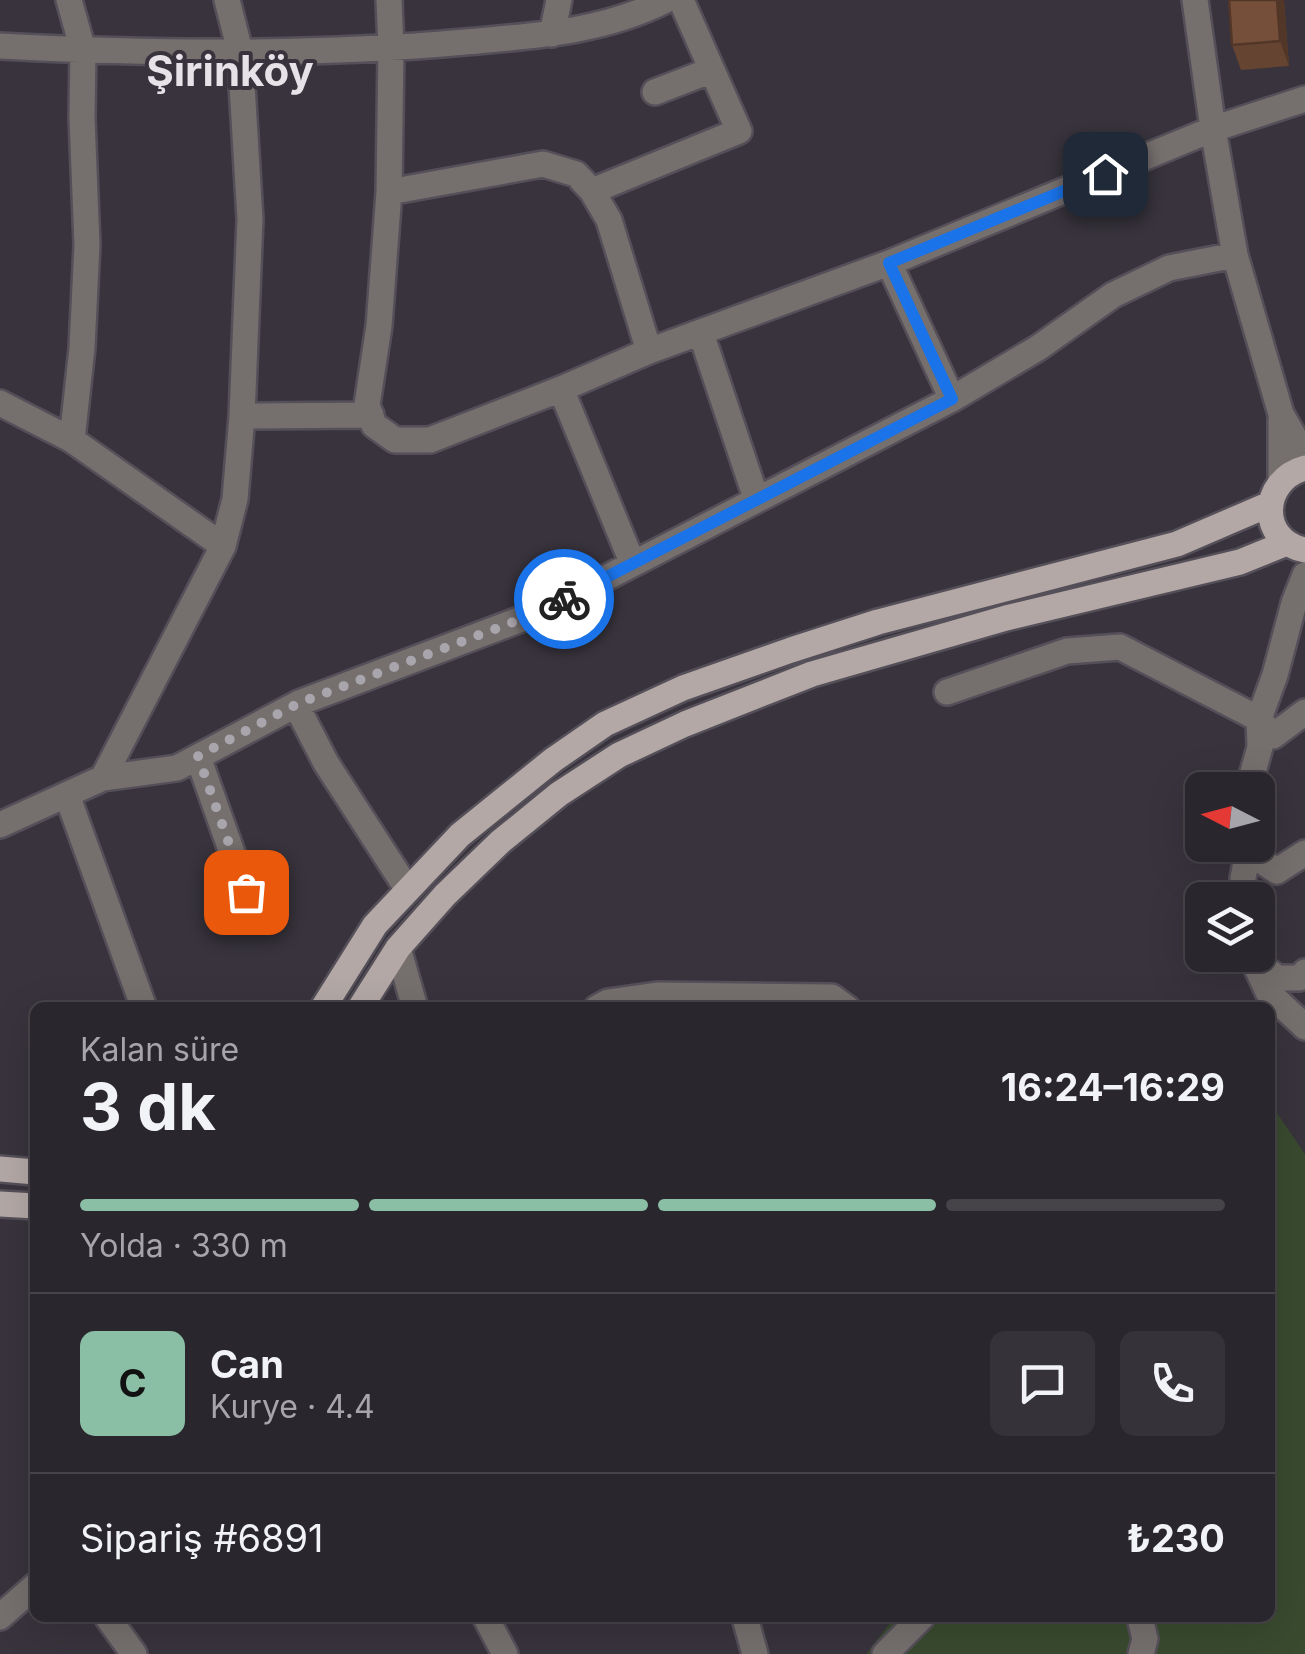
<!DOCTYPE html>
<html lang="tr">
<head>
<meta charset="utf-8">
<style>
	body { margin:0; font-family:Inter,sans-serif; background:#363239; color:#f1f3f6; height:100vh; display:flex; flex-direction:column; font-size:38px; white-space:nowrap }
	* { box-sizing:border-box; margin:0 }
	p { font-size:32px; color:#a5a5aa }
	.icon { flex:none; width:55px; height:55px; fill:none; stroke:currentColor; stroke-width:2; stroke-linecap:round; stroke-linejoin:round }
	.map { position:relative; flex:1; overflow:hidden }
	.details { position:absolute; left:30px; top:1002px; width:1245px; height:620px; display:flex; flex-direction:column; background:#2a262d; border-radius:15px; box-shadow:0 10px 40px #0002,0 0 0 2px #464349 }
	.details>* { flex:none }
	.needle { width:65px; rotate:276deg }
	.controls { position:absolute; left:1185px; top:772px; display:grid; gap:20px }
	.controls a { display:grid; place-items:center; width:90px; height:90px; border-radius:15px; background:#2a262d; box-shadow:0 10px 40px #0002,0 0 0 2px #464349; font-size:50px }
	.pin { position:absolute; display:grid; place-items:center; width:85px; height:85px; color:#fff; margin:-42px; border-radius:20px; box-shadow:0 5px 15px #0006 }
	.courier { position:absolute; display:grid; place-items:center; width:100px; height:100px; margin:-50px; border:8px solid #1a73e8; border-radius:50%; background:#fff; color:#222; box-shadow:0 2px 12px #0007 }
	.summary em { font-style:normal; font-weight:700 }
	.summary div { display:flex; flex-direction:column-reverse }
	.summary { display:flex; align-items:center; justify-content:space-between; height:170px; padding:0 50px }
	h1 { font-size:65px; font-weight:700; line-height:75px }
	.bar { display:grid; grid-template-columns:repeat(4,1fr); gap:15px 10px; align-content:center; height:120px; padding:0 50px }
	.bar i { height:12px; border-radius:8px; background:#464349 }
	.bar .selected { background:#8abfa5 }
	.bar p { grid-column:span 4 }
	.line { display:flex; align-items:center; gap:25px; padding:0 50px; border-top:2px solid #464349 }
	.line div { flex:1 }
	.round { display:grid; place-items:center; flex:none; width:105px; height:105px; border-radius:15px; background:#363239 }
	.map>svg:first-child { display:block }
	.green { fill:#394a2f }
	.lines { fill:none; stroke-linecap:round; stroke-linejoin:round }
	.minor-casing { stroke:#544f58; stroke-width:30 }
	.major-casing { stroke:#544f58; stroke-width:30 }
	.minor { stroke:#756f6e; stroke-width:25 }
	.major { stroke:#b3a8a5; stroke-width:25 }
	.wall { fill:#654431 }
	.shaded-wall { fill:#523728 }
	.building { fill:#754f39; stroke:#523728; stroke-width:2.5 }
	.done { stroke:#a9a5ac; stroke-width:10; stroke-dasharray:0 18 }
	.route { stroke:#1a73e8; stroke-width:12 }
	.labels { text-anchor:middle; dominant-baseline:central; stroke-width:8; stroke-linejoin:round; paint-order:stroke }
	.district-label { font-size:42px; font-weight:bold; fill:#e6e2e8; stroke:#38333c }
</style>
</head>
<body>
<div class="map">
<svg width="1305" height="1654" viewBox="0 0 1305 1654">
	<rect width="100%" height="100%" fill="#38333c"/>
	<path class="green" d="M1270 1103 1305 1154V1654H866L894 1618H1270Z"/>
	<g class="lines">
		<g class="minor-casing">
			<path id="minor" d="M69 0 83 50 82 118 87 245 82 348 72 440
				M389 0 391 48 389 192 379 326 367 405 374 425 395 440H430L561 389 649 351 889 263 1213 129 1305 99
				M1195 0 1213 129 1235 255 1281 414 1305 456
				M552 34 559 0
				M0 46C154 54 311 56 465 42 533 36 604 32 666 0
				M655 92 712 70
				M592 191 739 131 681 0
				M389 192 543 164 576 174 592 191 609 220 649 351
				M889 263 952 399
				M701 333 756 498
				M561 389 632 562
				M0 403 72 440 223 546
				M242 416 371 415
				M1281 419V481
				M947 692 1067 651 1120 647 1259 719 1273 736 1305 712
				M296 705 326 763 408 890
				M198 757 246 892
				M103 778 223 546 235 499 242 416 250 219 240 51 227 0
				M1248 790 1260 747 1259 719 1275 675 1294 603 1305 575
				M67 795 144 1008
				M0 825 103 778 177 768 299 703 540 612 952 399 1038 348 1113 295 1169 268 1235 255
				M1247 845 1248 852 1277 871 1305 853
				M1243 900V878L1248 852
				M398 948 415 1008
				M1251 955 1268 992 1305 1027
				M1252 960 1278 978H1299L1305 972
				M597 1008 608 1002 657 995 832 997 847 1008
				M0 1617 35 1586
				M108 1618 134 1654
				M486 1618 505 1654
				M745 1618 755 1654
				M1140 1618 1145 1639 1141 1654
				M885 1654 921 1618"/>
		</g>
		<g class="major-casing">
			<path id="major" d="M1305 468C1260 480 1258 541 1305 550
				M323 1008 375 925 460 835 553 760 605 724 683 688 791 650 878 622 1177 544 1270 504
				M360 1008 398 948 445 895 500 842 559 794 619 755 685 724 812 674 1006 618 1240 562 1287 543
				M0 1169 35 1172
				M0 1204 35 1206"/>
		</g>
		<use href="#minor" class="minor"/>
		<use href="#major" class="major"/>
	</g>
	<path class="wall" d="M1229 0H1284L1289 66 1241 70 1232 45Z"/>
	<path class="shaded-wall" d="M1277 0H1284L1289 66 1280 41Z"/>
	<path class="building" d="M1229 0H1277L1280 41 1232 45Z"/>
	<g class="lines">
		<path class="done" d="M246 892 198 756 299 703 540 612 564 599"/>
		<path class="route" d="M564 599 952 399 889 263 1105 174"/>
	</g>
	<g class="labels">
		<g class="district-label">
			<text x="230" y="70">Şirinköy</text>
		</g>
	</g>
</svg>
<div class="controls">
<a><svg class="needle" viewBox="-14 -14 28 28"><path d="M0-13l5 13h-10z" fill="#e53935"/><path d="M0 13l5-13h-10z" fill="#a5a5aa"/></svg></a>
<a><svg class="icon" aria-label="layers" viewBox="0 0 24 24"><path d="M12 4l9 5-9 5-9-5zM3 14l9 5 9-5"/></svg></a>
</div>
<div class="pin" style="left:246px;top:892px;background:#ea580c"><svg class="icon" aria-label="bag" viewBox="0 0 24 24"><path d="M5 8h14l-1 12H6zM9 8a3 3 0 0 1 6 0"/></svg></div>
<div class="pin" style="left:1105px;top:174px;background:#1f2937"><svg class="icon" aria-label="home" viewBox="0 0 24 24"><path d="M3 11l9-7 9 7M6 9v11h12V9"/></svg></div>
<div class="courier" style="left:564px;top:599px"><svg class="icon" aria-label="bike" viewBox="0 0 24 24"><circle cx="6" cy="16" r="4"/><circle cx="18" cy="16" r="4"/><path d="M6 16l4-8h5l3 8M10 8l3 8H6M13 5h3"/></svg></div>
<section class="details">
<div class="summary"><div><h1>3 dk</h1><p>Kalan süre</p></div><em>16:24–16:29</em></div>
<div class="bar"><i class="selected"></i><i class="selected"></i><i class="selected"></i><i></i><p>Yolda · 330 m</p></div>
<div class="line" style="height:180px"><b class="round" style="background:#8abfa5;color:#111">C</b><div><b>Can</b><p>Kurye · 4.4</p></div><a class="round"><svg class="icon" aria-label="chat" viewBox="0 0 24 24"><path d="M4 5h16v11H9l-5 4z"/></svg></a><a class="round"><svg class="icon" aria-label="phone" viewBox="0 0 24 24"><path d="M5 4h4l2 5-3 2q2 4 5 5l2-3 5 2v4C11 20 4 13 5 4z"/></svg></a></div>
<div class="line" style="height:130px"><div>Sipariş #6891</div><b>₺230</b></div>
</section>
</div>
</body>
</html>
